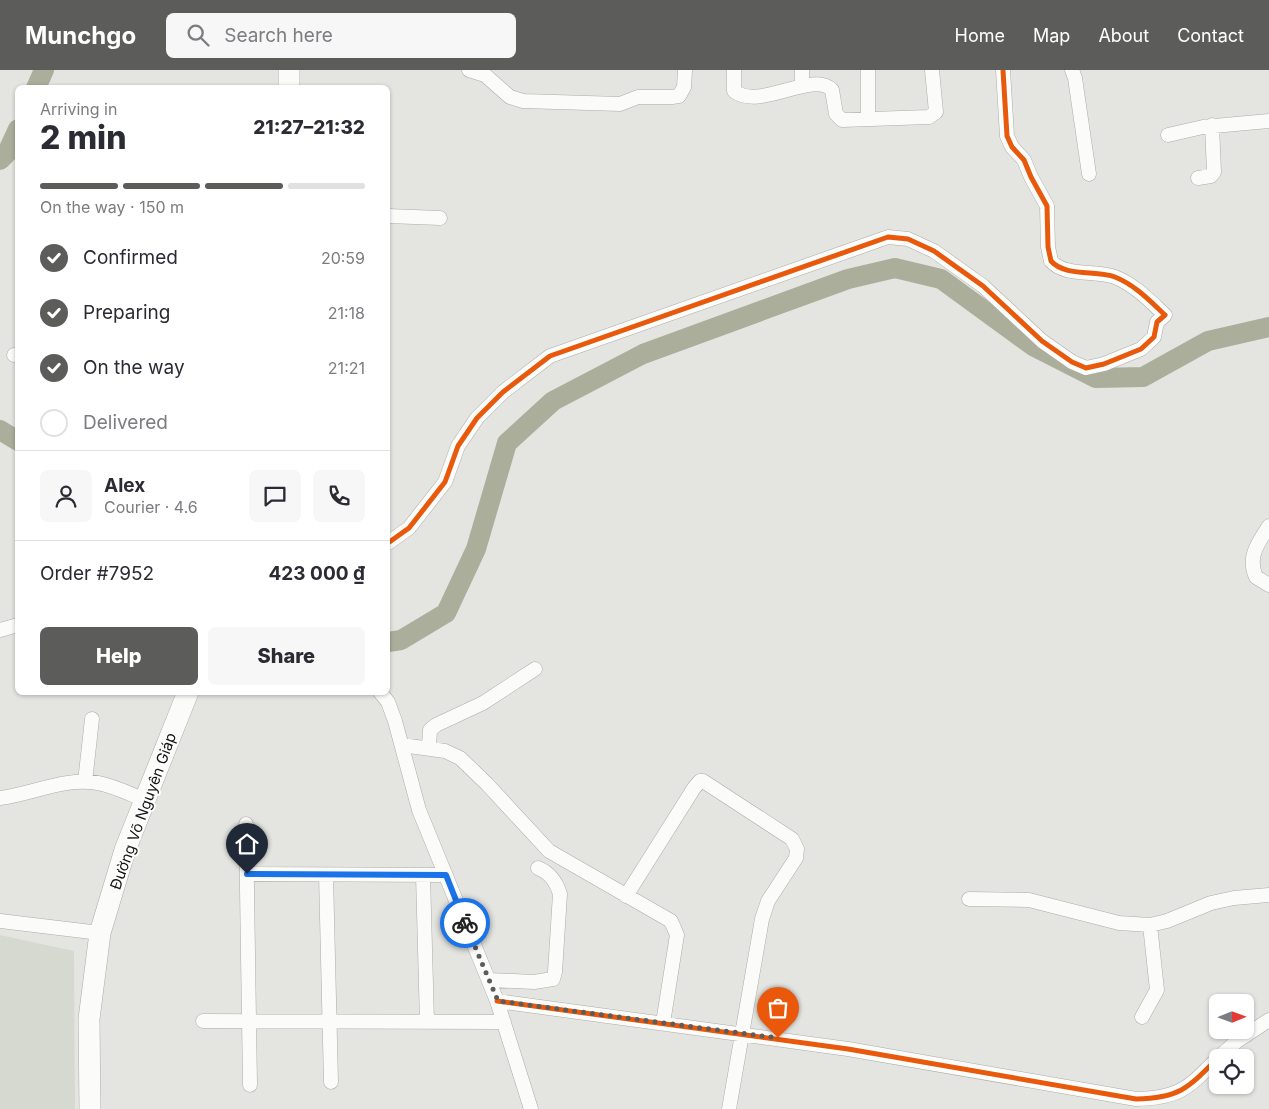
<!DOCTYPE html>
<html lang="en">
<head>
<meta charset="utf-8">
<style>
	body { margin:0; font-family:Inter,sans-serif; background:#f7f7f7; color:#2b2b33; height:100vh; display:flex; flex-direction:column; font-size:19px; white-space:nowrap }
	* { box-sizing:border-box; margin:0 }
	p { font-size:16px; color:#7c7c81 }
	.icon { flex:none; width:28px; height:28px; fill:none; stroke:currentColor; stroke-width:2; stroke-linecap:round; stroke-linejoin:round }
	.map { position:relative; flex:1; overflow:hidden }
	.drawer { position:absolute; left:15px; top:15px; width:375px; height:610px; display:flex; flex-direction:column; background:#fff; border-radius:8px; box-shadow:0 1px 4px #0004 }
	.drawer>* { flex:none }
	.needle { width:32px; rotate:89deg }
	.tools { position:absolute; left:1209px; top:924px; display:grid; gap:10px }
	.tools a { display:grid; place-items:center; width:45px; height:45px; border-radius:8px; background:#fff; box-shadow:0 1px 4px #0004; font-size:25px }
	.pin { position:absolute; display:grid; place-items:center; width:42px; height:42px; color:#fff; margin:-51px -21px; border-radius:50% 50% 50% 0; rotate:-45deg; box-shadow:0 0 5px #0007 }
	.pin .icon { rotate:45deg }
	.courier { position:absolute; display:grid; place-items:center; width:50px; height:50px; margin:-25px; border:4px solid #1a73e8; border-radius:50%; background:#fff; color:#222; box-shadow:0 1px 6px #0007 }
	.head em { font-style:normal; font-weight:800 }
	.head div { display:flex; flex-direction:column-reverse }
	.head { display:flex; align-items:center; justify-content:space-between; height:85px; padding:0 25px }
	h1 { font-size:32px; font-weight:800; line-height:38px }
	.bar { display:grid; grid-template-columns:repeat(4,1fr); gap:8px 5px; align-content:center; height:60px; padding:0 25px }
	.bar i { height:6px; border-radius:4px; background:#e1e1e2 }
	.bar .active { background:#5c5c5a }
	.bar p { grid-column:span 4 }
	.line { display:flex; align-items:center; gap:12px; padding:0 25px; border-top:1px solid #e1e1e2 }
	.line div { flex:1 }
	.round { display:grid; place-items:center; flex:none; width:52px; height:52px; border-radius:8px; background:#f7f7f7 }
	ol { padding:0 25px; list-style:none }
	li { display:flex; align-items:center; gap:15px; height:55px }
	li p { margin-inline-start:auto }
	li .icon { padding:5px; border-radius:50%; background:#5c5c5a; color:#fff; stroke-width:4 }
	li:last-child { color:#7c7c81 }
	li i { width:28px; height:28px; border:2px solid #e1e1e2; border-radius:50% }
	.primary-button { display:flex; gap:10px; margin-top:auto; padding:10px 25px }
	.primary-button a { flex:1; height:58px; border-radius:8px; background:#5c5c5a; color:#fff; font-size:20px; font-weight:800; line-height:58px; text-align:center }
	.primary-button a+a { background:#f7f7f7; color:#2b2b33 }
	header { display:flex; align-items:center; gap:30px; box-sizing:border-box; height:70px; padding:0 25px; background:#5c5c5a; color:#fff }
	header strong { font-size:24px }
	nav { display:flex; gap:28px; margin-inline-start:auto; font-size:18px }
	.search { width:350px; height:45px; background:#f7f7f7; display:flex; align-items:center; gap:12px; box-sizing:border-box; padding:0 18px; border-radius:8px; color:#7c7c81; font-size:19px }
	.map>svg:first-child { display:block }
	.built { fill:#d6d9cf }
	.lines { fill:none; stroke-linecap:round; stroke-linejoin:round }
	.river { stroke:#aaae9a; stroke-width:20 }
	.minor-casing { stroke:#abaca8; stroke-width:15 }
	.highway-casing { stroke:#abaca8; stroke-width:22 }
	.minor { stroke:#fbfbfa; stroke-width:14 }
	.highway { stroke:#fbfbfa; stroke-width:21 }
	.cycleway-casing { stroke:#fff; stroke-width:8 }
	.cycleway { stroke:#e8590c; stroke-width:5 }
	.done { stroke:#5c5c5a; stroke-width:5; stroke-dasharray:0 9 }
	.route { stroke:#1a73e8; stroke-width:6 }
	.labels { text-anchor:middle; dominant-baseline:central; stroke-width:4; stroke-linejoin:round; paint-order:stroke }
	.street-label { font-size:15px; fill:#131311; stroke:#fff }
</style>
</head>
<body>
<header>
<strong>Munchgo</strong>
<div class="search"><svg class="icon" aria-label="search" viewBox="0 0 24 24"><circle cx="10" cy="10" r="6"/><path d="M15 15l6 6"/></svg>Search here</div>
<nav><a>Home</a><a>Map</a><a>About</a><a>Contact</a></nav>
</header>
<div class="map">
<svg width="1269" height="1039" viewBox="0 0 1269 1039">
	<rect width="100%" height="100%" fill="#e4e5e1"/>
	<path class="built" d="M0 865 74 881 75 1039H0Z"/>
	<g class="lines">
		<path class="river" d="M36 18 44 0
			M0 90 7 83 18 59
			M0 360 18 371
			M388 572 401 570 446 543 476 479 507 373 553 331 643 284 848 209 895 198 941 209 1033 276 1096 308 1143 307 1208 271 1269 257"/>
		<g class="minor-casing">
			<path id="minor" d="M469 0 485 5 510 27 523 31 620 34 638 27H672L679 26 684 17 685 0
				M734 0V21C759 41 813 0 832 20L836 44 842 50 929 47 936 42 932 0
				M802 0V16
				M1072 0 1075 8 1089 104
				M868 49V0
				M1168 65 1203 57 1269 51
				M1198 108 1211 106 1214 102 1212 55
				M388 146 440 148
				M14 285H18
				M1269 456C1258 473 1247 487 1256 507L1269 515
				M388 473 409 458 445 412 458 376 477 348 503 322 550 286 888 167 908 169 934 181 983 216 1042 271 1072 292 1086 298 1104 294 1141 279 1154 267 1157 252 1165 245C1150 231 1135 215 1115 207 1096 200 1065 207 1051 191L1048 177 1047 136 1031 107 1024 90 1012 77 1007 66 1003 0
				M0 560 18 555
				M380 622 388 632 395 651 419 740 497 931 531 1039
				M402 675 445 681 460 688 487 714 549 781 671 851 677 865 663 953
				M429 678 430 660 436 655 483 633 535 599
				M85 712 92 649
				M0 728C33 724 64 707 98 713 114 716 130 724 145 730
				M246 754 250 1015
				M247 804 446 805
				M326 805 331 1012
				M423 805 427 952
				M626 826 694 718 700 711H703L792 769 797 779 796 788 768 831 762 849 729 1039
				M969 829 1029 830 1119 853 1150 855 1167 851 1211 833 1234 828 1269 825
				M0 851 100 863
				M489 910 534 912 553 909 555 902 560 824C556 811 550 803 538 798
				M497 931 848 979 1136 1029C1180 1028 1188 1018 1218 988
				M1142 947 1157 920 1150 855
				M203 951 504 952
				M1218 988 1237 971 1269 950"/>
		</g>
		<g class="highway-casing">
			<path id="highway" d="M289 18V0
				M90 1039 89 949 100 863 125 780 188 622"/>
		</g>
		<use href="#minor" class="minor"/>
		<use href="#highway" class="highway"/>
		<g class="cycleway-casing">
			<path id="cycleway" d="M388 473 409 458 445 412 458 376 477 348 503 322 550 286 888 167 908 169 934 181 983 216 1042 271 1072 292 1086 298 1104 294 1141 279 1154 267 1157 252 1165 245C1150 231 1135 215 1115 207 1096 200 1065 207 1051 191L1048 177 1047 136 1031 107 1024 90 1012 77 1007 66 1003 0
				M497 931 848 979 1136 1029C1180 1028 1188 1018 1218 988"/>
		</g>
		<use href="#cycleway" class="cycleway"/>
	</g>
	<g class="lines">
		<path class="done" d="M465 853 498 931 778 968"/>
		<path class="route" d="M247 804 446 805 465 853"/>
	</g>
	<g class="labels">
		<g class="street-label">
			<text transform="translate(143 741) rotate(-70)">Đường Võ Nguyên Giáp</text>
		</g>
	</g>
</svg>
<div class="tools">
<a><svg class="needle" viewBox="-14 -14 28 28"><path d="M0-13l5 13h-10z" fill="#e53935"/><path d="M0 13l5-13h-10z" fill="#7c7c81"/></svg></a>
<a><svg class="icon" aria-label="locate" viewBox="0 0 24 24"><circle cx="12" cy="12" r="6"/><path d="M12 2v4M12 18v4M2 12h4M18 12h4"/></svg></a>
</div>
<div class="pin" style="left:778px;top:968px;background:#ea580c"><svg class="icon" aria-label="bag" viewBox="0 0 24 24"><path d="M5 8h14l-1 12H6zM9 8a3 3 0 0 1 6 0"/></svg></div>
<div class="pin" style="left:247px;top:804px;background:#1f2937"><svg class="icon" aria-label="home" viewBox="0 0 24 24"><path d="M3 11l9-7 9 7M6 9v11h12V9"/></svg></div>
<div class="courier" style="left:465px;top:853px"><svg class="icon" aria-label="bike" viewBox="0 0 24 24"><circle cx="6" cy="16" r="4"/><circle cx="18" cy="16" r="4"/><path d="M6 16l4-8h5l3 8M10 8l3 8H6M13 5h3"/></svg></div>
<section class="drawer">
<div class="head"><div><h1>2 min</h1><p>Arriving in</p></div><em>21:27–21:32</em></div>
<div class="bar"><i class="active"></i><i class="active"></i><i class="active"></i><i></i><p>On the way · 150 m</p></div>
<ol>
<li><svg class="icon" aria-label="check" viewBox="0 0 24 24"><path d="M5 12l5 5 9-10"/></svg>Confirmed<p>20:59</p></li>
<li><svg class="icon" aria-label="check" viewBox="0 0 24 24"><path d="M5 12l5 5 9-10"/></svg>Preparing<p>21:18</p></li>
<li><svg class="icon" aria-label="check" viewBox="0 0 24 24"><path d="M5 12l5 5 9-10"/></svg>On the way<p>21:21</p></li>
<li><i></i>Delivered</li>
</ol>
<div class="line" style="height:90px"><a class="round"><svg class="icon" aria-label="person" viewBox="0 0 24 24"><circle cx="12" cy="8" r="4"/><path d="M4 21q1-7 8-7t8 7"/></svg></a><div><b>Alex</b><p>Courier · 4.6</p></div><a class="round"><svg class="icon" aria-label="chat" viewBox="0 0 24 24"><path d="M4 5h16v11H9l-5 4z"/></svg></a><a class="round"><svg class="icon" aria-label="phone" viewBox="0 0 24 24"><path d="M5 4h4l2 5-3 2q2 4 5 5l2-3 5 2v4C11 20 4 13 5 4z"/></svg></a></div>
<div class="line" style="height:65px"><div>Order #7952</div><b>423 000 ₫</b></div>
<div class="primary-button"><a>Help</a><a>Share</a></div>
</section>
</div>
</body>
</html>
